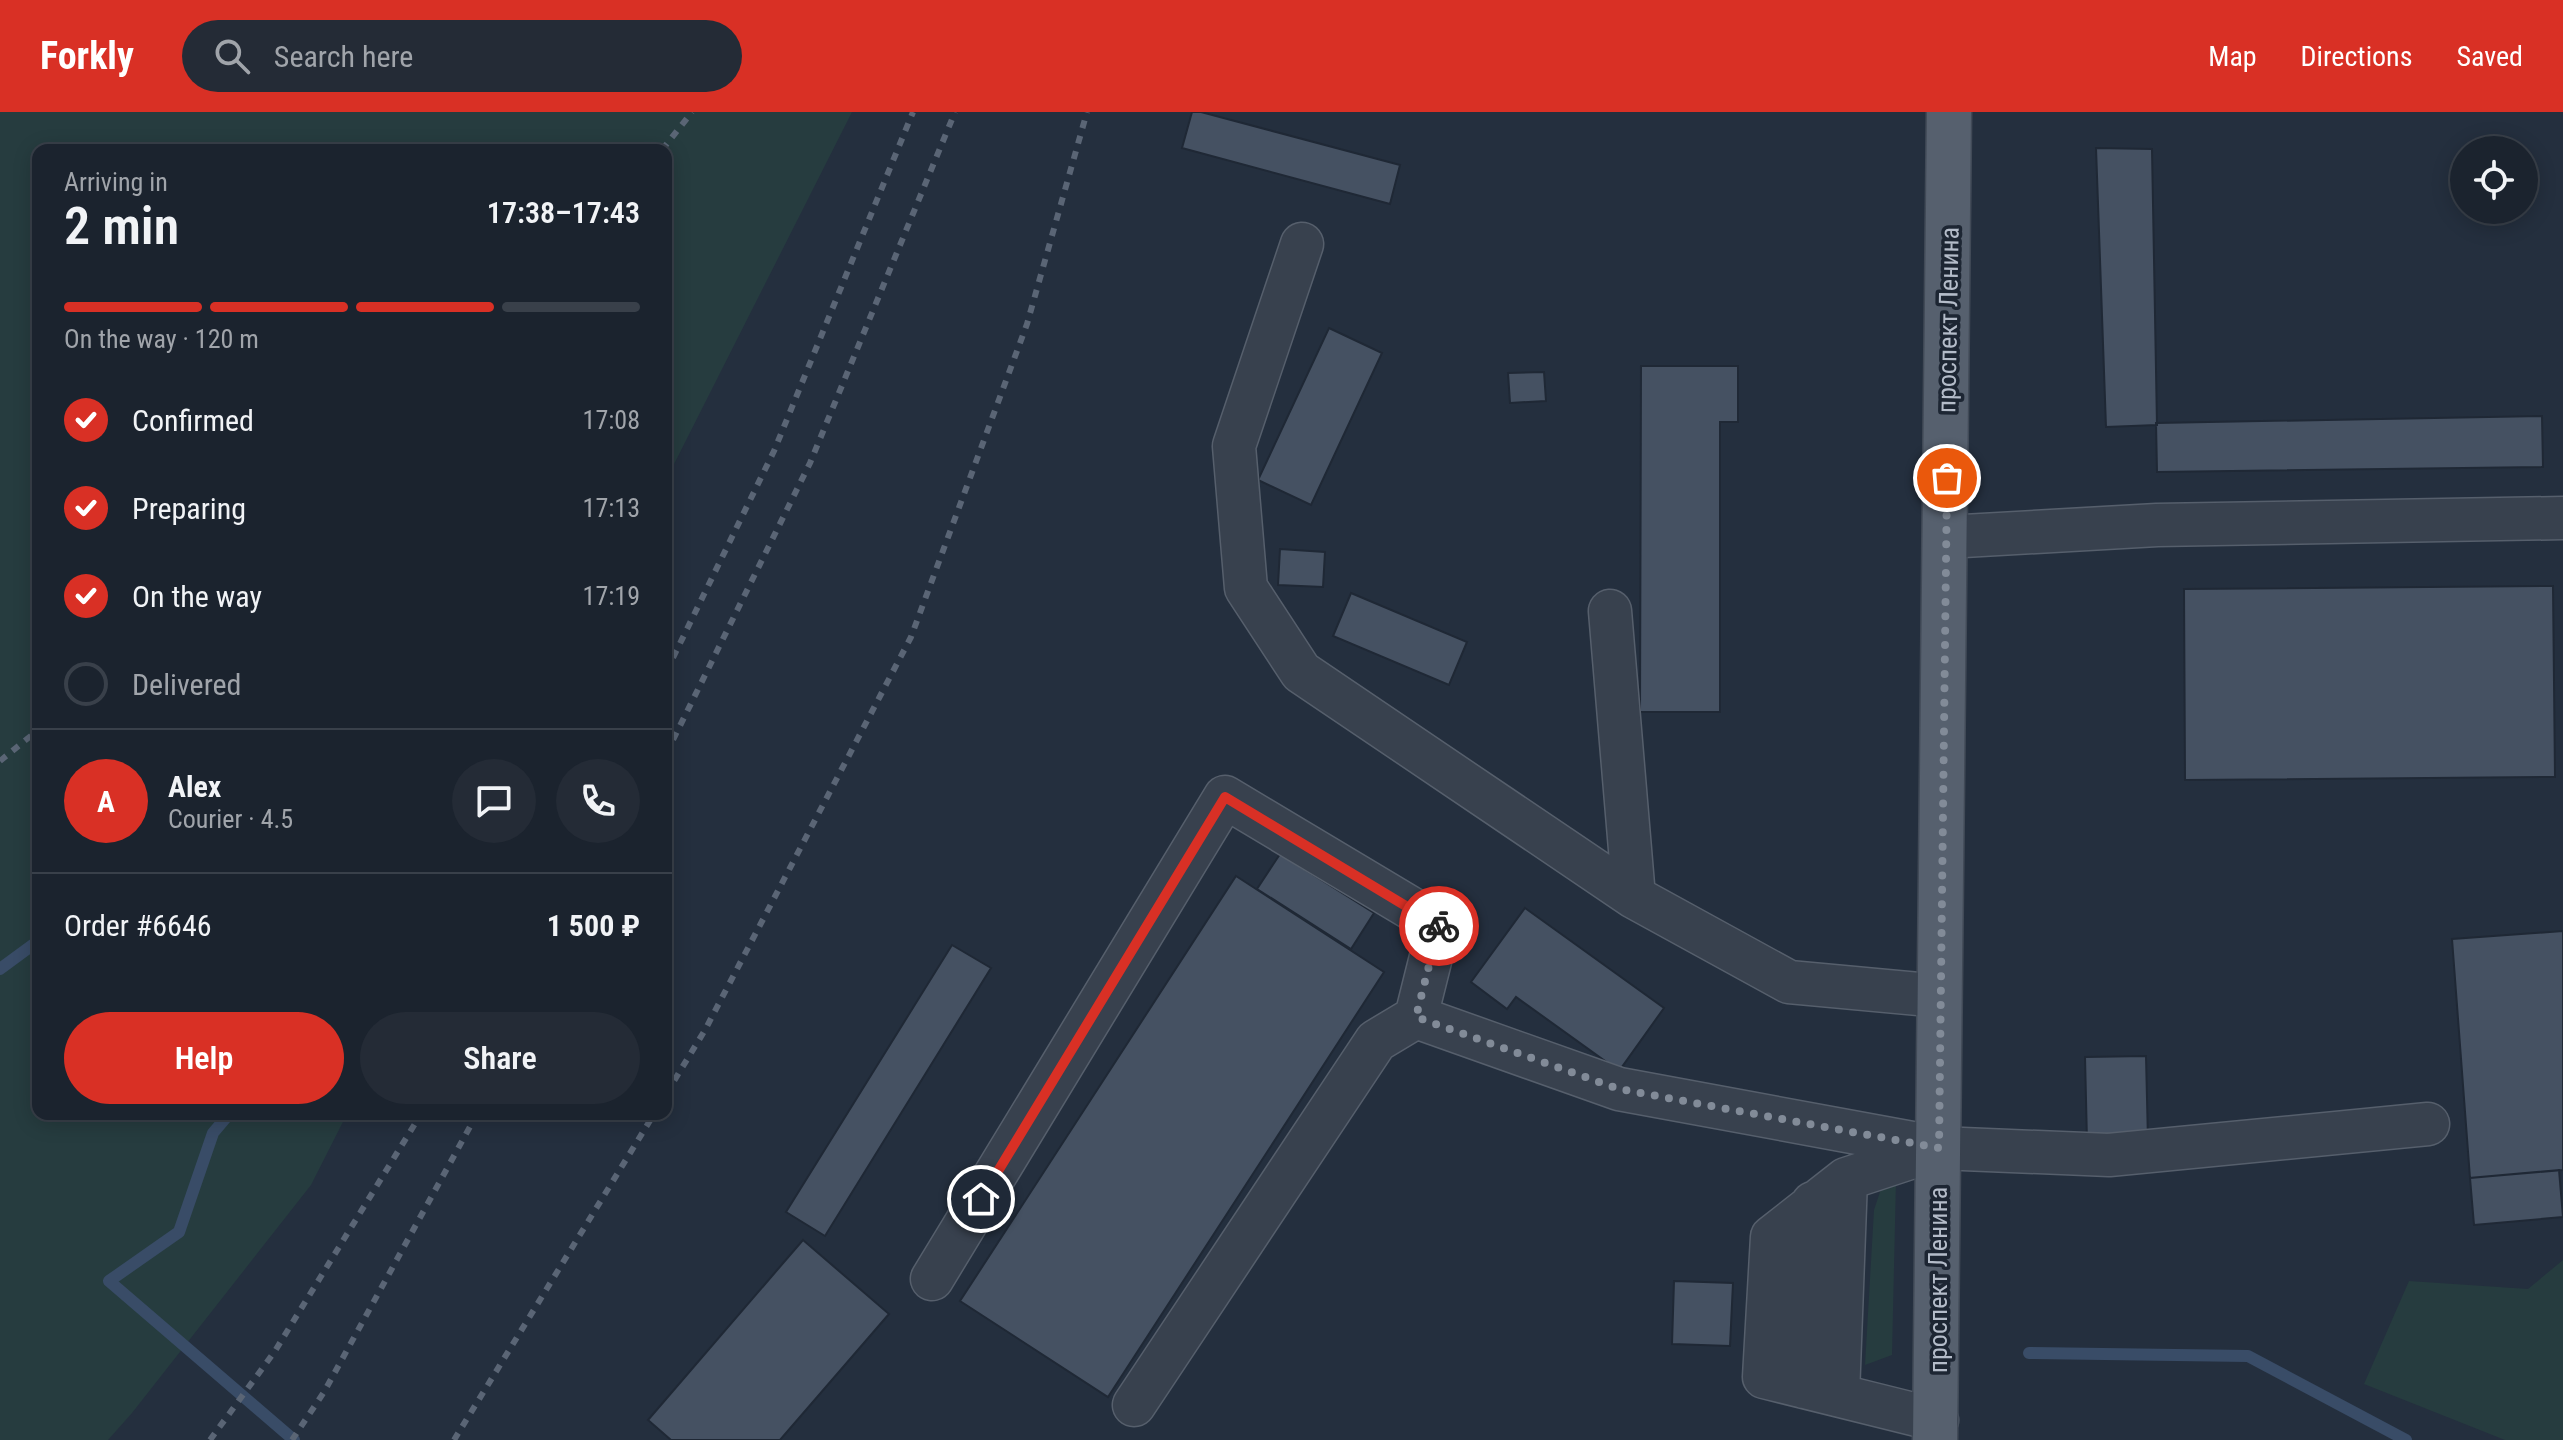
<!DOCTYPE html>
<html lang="en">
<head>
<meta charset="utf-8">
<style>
	body { margin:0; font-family:"Roboto Condensed",sans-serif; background:#242b36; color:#f1f3f6; height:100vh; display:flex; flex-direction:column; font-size:30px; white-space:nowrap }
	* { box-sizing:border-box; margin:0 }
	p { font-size:26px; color:#a0a4aa }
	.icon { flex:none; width:44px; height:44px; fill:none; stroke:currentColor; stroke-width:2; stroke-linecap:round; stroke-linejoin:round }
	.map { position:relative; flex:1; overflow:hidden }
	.drawer { position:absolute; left:32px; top:32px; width:640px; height:976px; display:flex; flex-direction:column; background:#1b232e; border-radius:16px; box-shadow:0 4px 20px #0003,0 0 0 2px #39404a }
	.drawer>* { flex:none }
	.tools { position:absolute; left:2450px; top:24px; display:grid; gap:16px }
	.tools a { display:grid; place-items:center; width:88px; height:88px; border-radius:50%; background:#1b232e; box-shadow:0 4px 20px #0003,0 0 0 2px #39404a; font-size:40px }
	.pin { position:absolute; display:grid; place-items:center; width:68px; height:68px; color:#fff; margin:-34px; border:4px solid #fff; border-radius:50%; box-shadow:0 2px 8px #0007 }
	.courier { position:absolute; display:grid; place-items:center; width:80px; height:80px; margin:-40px; border:6px solid #d93025; border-radius:50%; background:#fff; color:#222; box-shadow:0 2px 10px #0007 }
	.head em { font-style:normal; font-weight:600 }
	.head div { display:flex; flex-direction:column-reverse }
	.head { display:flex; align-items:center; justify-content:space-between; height:136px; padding:0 32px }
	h1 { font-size:52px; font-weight:600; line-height:60px }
	.bar { display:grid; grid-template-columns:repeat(4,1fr); gap:12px 8px; align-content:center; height:96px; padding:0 32px }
	.bar i { height:10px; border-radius:6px; background:#39404a }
	.bar .on { background:#d93025 }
	.bar p { grid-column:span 4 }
	.line { display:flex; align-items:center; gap:20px; padding:0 32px; border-top:2px solid #39404a }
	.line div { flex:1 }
	.round { display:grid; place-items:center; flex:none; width:84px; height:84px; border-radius:42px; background:#242b36 }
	ol { padding:0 32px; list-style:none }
	li { display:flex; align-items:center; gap:24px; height:88px }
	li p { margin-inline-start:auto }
	li .icon { padding:8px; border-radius:50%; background:#d93025; color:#fff; stroke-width:4 }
	li:last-child { color:#a0a4aa }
	li i { width:44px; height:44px; border:4px solid #39404a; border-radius:50% }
	.button { display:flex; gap:16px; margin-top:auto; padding:16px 32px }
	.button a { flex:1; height:92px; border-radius:48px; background:#d93025; color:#fff; font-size:32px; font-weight:600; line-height:92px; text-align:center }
	.button a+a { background:#242b36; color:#f1f3f6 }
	header { display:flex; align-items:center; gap:48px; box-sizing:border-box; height:112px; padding:0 40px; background:#d93025; color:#fff }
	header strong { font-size:38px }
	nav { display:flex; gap:44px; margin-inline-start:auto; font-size:28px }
	.search { width:560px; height:72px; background:#242b36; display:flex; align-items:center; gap:20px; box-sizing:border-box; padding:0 28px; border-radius:44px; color:#a0a4aa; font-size:30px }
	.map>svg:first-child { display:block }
	.green { fill:#263c3f }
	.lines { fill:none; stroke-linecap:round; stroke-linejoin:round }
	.stream { stroke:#394c67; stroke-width:12 }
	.building { fill:#455162; stroke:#1f2835; stroke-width:2 }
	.minor-casing { stroke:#565f6c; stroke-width:45 }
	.major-casing { stroke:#414a57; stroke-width:47 }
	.minor { stroke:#38414e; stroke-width:42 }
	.major { stroke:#56606e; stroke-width:44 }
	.rail { stroke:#5a6575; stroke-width:6; stroke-dasharray:8 8; stroke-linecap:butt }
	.done { stroke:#828b98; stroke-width:8; stroke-dasharray:0 14.4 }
	.route { stroke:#d93025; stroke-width:10 }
	.labels { text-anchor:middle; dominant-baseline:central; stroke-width:7; stroke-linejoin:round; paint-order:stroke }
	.street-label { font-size:26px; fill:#b4bcc9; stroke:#1d2633 }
</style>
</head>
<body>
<header>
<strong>Forkly</strong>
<div class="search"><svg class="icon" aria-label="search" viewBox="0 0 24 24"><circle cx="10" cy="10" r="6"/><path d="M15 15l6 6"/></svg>Search here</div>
<nav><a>Map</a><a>Directions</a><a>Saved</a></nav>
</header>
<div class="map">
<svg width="2563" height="1328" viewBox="0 0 2563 1328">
	<rect width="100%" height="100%" fill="#242f3e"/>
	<path class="green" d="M0 0H852L666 368V38H38V1002H347L311 1073 132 1301 108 1328H0Z
		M1896 1068 1892 1243 1865 1253 1874 1098 1881 1077Z
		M2563 1148V1328H2505L2364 1272 2409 1169 2528 1177Z"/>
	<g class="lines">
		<path class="stream" d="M0 857 38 829
			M229 1002 213 1021 179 1120 109 1169 294 1328
			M2029 1241 2248 1244 2406 1328"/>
	</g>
	<path class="building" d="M1192 0H1201L1400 53 1390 92 1182 36Z
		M2096 36 2152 37 2157 313 2106 315Z
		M1329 216 1382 241 1311 393 1258 368Z
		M1641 254H1738V310H1720V600H1640Z
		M1544 260 1546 289 1510 291 1508 261Z
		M2542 304 2543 355 2157 360 2156 311Z
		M1280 437 1325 440 1323 475 1278 473Z
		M2553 474 2555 665 2185 668 2184 477Z
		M1351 481 1467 530 1449 573 1333 524Z
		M1280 742 1374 801 1351 837 1257 777Z
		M1236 764 1384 860 1108 1285 960 1189Z
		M1525 796 1664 896 1619 959 1516 885 1507 897 1471 870Z
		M2563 819V1058L2470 1066 2452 827Z
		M952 833 991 856 825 1124 786 1100Z
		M2146 944 2148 1029 2087 1030 2085 945Z
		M2559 1058 2563 1105 2474 1113 2470 1066Z
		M803 1128 889 1202 780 1328H671L648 1308Z
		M1674 1169 1733 1171 1730 1234 1672 1232Z"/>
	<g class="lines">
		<g class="minor-casing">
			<path id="minor" d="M1302 132 1234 334 1246 476 1301 560 1634 785 1789 870 1940 884
				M1946 425 2157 413 2563 406
				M1610 499 1634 785
				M1934 1038 1846 1067 1772 1125 1764 1265 1937 1308
				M932 1167 1225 685 1439 813 1416 905 1619 977 1939 1036 2109 1043 2428 1012
				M1804 1275 1813 1091
				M1838 1283 1846 1067
				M1134 1293 1376 929 1416 905"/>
		</g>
		<g class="major-casing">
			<path id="major" d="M1935 1328 1949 0"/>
		</g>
		<use href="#minor" class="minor"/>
		<use href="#major" class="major"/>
		<path class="rail" d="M662 38 692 0
			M666 560 774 339 913 0
			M666 642 810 351 955 0
			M0 649 38 618
			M666 982 705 918 911 525 1027 212 1087 0
			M210 1328 275 1239 421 1002
			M292 1328 324 1280 477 1002
			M454 1328 654 1002"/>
	</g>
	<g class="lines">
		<path class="done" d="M1439 814 1416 905 1619 977 1939 1036 1947 366"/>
		<path class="route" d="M981 1087 1225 685 1439 814"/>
	</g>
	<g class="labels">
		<g class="street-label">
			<text transform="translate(1948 208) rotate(-89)">проспект Ленина</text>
			<text transform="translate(1938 1168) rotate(-90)">проспект Ленина</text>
		</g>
	</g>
</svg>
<div class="tools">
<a><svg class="icon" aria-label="locate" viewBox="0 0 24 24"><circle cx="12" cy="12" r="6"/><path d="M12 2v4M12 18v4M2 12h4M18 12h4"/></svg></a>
</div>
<div class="pin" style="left:1947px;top:366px;background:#ea580c"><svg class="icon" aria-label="bag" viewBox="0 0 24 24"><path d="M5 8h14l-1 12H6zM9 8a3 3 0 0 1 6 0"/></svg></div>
<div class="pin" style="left:981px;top:1087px;background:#1f2937"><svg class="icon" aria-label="home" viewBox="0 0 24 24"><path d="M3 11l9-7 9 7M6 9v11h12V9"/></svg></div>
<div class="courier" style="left:1439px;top:814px"><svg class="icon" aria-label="bike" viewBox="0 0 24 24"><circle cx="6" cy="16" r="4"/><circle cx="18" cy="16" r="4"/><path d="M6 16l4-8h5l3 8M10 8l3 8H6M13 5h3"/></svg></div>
<section class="drawer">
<div class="head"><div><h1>2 min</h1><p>Arriving in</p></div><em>17:38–17:43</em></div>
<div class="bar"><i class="on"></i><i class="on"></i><i class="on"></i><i></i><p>On the way · 120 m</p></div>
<ol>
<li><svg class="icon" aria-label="check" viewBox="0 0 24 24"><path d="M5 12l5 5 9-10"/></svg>Confirmed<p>17:08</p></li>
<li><svg class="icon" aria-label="check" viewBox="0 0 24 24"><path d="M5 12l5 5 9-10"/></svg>Preparing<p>17:13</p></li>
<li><svg class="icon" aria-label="check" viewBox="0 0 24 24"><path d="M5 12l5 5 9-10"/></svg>On the way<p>17:19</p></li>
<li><i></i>Delivered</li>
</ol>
<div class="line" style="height:144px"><b class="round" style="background:#d93025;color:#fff">A</b><div><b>Alex</b><p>Courier · 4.5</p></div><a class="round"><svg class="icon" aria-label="chat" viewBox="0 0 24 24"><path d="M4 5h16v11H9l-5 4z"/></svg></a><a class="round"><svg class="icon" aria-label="phone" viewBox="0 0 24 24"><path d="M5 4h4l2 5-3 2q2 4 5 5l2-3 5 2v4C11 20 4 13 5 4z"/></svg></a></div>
<div class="line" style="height:104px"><div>Order #6646</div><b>1 500 ₽</b></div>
<div class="button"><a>Help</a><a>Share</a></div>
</section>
</div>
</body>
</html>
